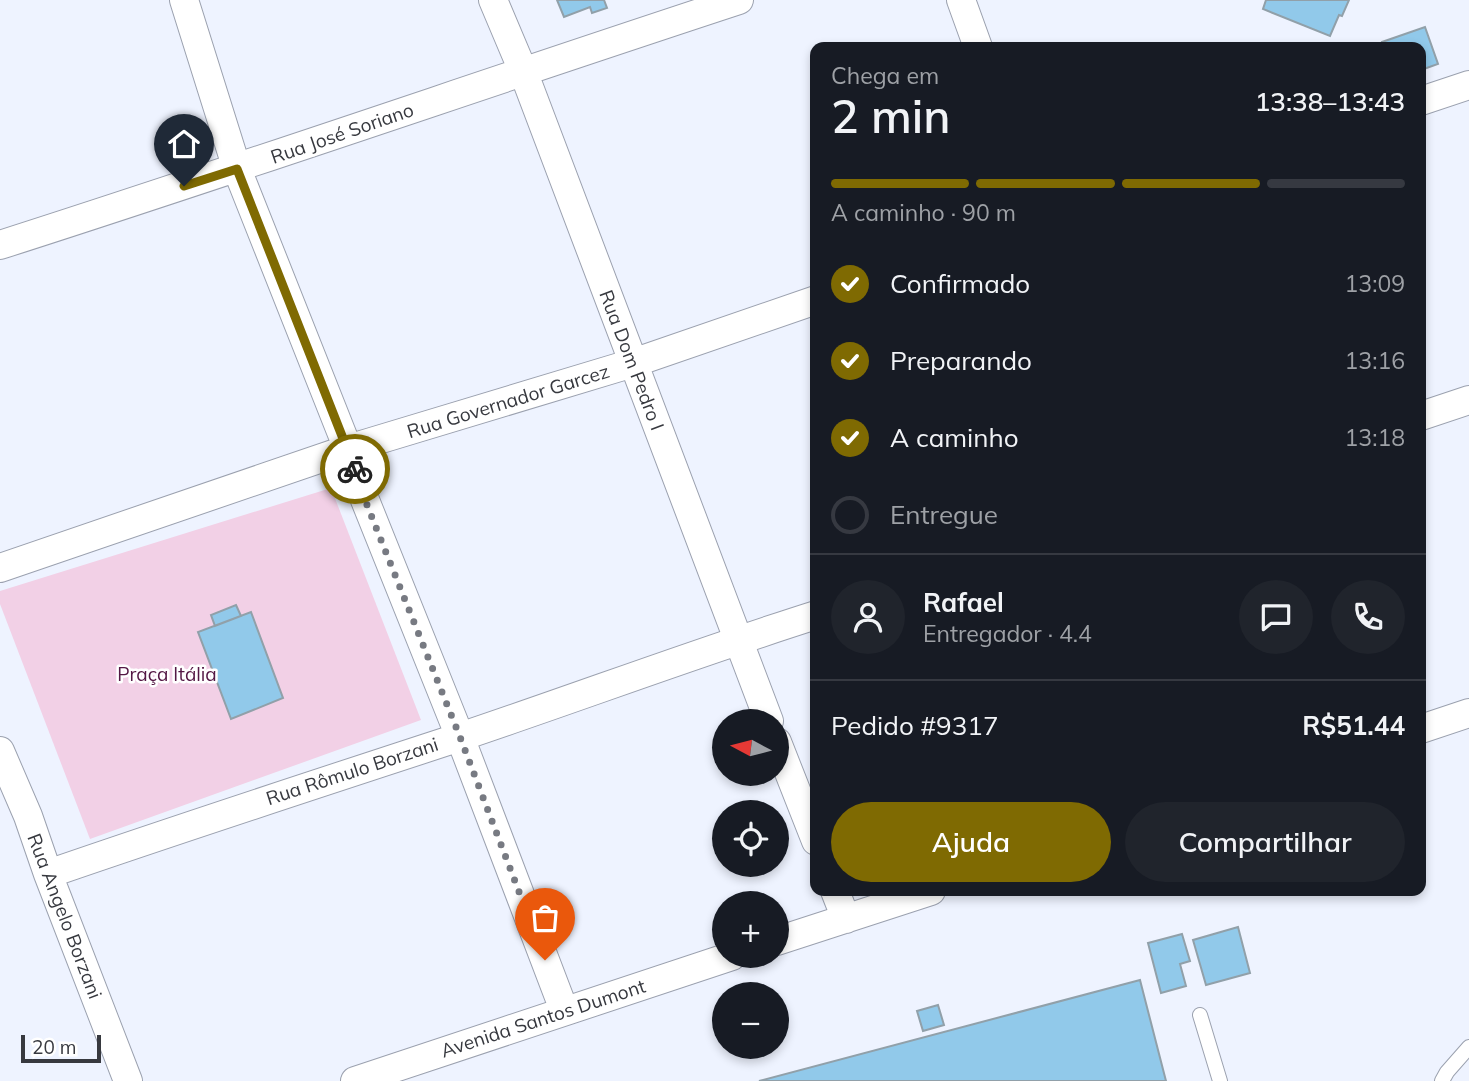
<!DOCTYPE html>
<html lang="pt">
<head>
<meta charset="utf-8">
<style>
	body { margin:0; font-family:Mulish,sans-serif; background:#20242c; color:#f1f3f6; height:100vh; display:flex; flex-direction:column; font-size:26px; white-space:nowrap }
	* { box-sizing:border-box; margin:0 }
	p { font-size:23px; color:#9ea1a6 }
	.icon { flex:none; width:38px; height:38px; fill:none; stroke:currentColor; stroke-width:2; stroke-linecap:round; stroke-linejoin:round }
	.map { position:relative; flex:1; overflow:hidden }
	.drawer { position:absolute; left:810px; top:42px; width:616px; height:854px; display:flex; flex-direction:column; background:#171b24; border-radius:14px; box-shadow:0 4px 10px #0003 }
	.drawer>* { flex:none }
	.needle { width:46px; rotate:277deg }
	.tools { position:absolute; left:712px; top:709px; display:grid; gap:14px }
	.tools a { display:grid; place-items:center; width:77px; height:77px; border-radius:50%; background:#171b24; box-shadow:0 4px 10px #0003; font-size:35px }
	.scale { position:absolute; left:21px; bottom:18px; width:80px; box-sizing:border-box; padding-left:7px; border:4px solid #37393f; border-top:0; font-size:19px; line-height:24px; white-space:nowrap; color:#37393f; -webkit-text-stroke:5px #fff; paint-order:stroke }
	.pin { position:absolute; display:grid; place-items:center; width:60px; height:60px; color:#fff; margin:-72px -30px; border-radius:50% 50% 50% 0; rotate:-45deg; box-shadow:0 0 7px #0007 }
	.pin .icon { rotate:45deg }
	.courier { position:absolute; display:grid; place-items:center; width:70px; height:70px; margin:-35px; border:5px solid #7f6a02; border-radius:50%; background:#fff; color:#222; box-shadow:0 2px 9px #0007 }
	.headline em { font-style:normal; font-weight:600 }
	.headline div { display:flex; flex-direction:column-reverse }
	.headline { display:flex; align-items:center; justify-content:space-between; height:119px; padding:0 21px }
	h1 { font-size:46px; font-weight:600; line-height:52px }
	.bar { display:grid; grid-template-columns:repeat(4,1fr); gap:10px 7px; align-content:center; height:84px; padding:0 21px }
	.bar i { height:9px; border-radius:5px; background:#363941 }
	.bar .on { background:#7f6a02 }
	.bar p { grid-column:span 4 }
	.line { display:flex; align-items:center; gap:18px; padding:0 21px; border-top:2px solid #363941 }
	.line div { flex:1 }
	.round { display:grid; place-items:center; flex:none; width:74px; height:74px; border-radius:37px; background:#20242c }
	ol { padding:0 21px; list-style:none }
	li { display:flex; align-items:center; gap:21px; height:77px }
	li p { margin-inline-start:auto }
	li .icon { padding:7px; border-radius:50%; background:#7f6a02; color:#fff; stroke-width:4 }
	li:last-child { color:#9ea1a6 }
	li i { width:38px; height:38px; border:4px solid #363941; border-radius:50% }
	.cta { display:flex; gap:14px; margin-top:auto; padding:14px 21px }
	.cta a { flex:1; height:80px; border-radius:42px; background:#7f6a02; color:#fff; font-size:28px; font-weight:600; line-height:80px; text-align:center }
	.cta a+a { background:#20242c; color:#f1f3f6 }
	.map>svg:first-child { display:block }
	.green { fill:#f2d0e6 }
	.building { fill:#91c9ea; stroke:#91a0a9; stroke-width:2 }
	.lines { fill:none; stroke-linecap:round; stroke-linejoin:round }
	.lane-casing { stroke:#9ba1af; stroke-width:16 }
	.street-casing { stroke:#9ba1af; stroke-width:30 }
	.lane { stroke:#fff; stroke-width:14 }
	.street { stroke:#fff; stroke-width:28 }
	.done { stroke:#777a82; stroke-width:7; stroke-dasharray:0 12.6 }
	.route { stroke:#7f6a02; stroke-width:9 }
	.labels { text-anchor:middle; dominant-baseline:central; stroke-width:5; stroke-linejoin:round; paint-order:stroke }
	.street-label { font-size:19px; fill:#37393f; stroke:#fff }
	.park-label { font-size:19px; fill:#541845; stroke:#fff }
</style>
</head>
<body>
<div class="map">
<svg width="1469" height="1081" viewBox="0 0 1469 1081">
	<rect width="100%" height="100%" fill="#eef3ff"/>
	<path class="green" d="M331 488 421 720 90 839 0 604V591Z"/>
	<path class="building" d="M557 0H604L607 8 592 13 590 7 564 17Z
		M1266 0H1349L1342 16 1339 15 1330 36 1263 9Z
		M1425 27 1438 64 1421 70V47H1383L1382 42Z
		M236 605 241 616 215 626 211 615Z
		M251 612 283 698 231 719 198 632Z
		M1238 927 1250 973 1206 985 1193 940Z
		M1182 934 1190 961 1180 964 1186 986 1161 993 1148 943Z
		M1140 980 1166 1081H759Z
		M938 1005 944 1025 923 1031 917 1011Z"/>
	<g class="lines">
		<g class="lane-casing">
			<path id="lane" d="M1200 1015 1220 1081
				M1442 1081 1447 1072 1469 1047"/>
		</g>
		<g class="street-casing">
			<path id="street" d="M184 0 237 169 348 449 365 500 460 737 564 1010
				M493 0 523 71 769 721
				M961 0 978 47
				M1421 101 1469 85
				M0 245C247 166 492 81 739 0
				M1421 416 1469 400
				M0 568 348 449 633 363 816 300
				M1421 729 1469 713
				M777 742 816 841
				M0 751 28 816 48 874 128 1081
				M48 874C184 827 322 782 460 737 579 697 696 653 816 615
				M835 891 846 919
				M777 941 931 891
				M355 1081 732 956"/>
		</g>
		<use href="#lane" class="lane"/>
		<use href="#street" class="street"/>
	</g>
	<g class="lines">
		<path class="done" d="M355 469 365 500 460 737 545 960"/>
		<path class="route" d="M184 186 237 169 355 469"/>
	</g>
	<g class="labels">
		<g class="street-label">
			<text transform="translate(342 133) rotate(-19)">Rua José Soriano</text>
			<text transform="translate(632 360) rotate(69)">Rua Dom Pedro I</text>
			<text transform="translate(508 401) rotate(-17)">Rua Governador Garcez</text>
			<text transform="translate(352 771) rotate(-18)">Rua Rômulo Borzani</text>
			<text transform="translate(65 916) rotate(69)">Rua Angelo Borzani</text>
			<text transform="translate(543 1018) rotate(-18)">Avenida Santos Dumont</text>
		</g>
		<g class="park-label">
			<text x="167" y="674">Praça Itália</text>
		</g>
	</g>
</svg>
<div class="tools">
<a><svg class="needle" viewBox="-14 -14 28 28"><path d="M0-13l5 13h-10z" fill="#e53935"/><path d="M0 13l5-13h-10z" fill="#9ea1a6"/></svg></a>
<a><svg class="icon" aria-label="locate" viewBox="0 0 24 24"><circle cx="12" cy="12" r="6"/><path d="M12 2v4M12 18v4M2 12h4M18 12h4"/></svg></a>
<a>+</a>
<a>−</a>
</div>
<div class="scale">20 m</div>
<div class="pin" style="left:545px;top:960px;background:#ea580c"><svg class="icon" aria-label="bag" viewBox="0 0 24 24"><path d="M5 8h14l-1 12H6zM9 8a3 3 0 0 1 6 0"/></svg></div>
<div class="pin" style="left:184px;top:186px;background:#1f2937"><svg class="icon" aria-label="home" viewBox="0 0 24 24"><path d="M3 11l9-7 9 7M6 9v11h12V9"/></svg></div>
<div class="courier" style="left:355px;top:469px"><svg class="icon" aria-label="bike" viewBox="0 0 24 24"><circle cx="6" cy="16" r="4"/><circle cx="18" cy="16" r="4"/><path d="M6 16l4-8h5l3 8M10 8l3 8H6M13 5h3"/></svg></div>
<section class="drawer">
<div class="headline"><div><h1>2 min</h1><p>Chega em</p></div><em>13:38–13:43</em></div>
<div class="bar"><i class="on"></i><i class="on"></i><i class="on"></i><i></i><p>A caminho · 90 m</p></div>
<ol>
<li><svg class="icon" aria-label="check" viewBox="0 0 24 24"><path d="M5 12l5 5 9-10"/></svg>Confirmado<p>13:09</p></li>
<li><svg class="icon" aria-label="check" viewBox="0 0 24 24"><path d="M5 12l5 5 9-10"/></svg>Preparando<p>13:16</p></li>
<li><svg class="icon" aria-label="check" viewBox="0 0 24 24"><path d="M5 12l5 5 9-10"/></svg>A caminho<p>13:18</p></li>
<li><i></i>Entregue</li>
</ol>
<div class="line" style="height:126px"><a class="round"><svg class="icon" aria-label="person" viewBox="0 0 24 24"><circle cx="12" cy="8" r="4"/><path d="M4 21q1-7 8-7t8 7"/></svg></a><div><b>Rafael</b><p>Entregador · 4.4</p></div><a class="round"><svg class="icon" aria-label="chat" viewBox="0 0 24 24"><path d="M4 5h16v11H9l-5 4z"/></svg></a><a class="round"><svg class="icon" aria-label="phone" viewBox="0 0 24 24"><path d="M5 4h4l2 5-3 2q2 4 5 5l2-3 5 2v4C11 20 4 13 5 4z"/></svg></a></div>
<div class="line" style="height:91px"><div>Pedido #9317</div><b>R$51.44</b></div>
<div class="cta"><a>Ajuda</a><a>Compartilhar</a></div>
</section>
</div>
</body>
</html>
